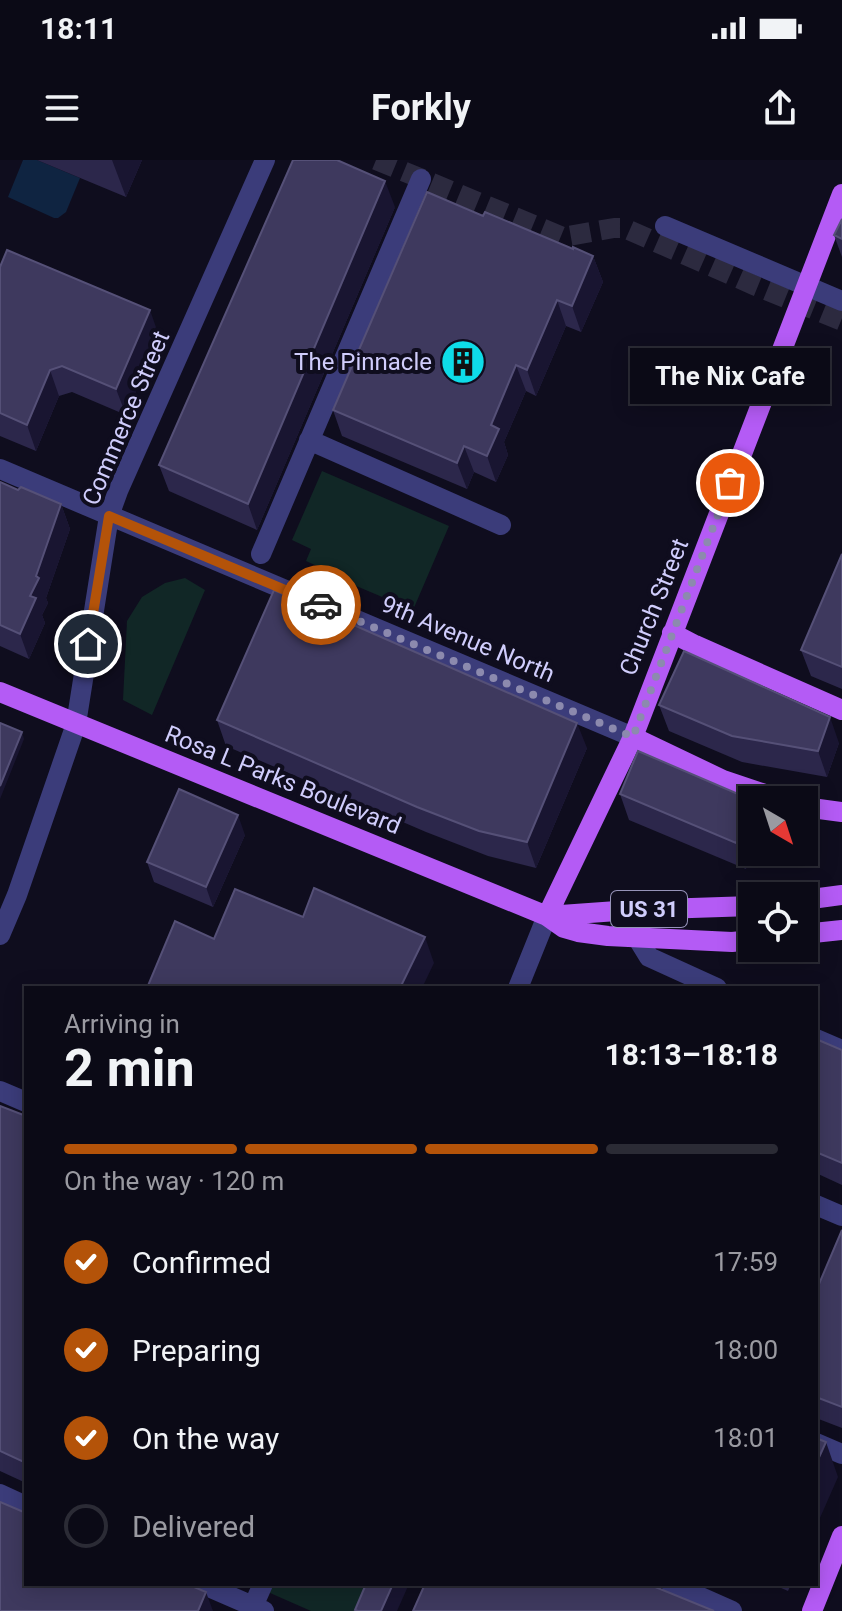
<!DOCTYPE html>
<html lang="en">
<head>
<meta charset="utf-8">
<style>
	body { margin:0; font-family:Roboto,sans-serif; background:#191823; color:#f1f3f6; height:100vh; display:flex; flex-direction:column; font-size:30px; white-space:nowrap }
	* { box-sizing:border-box; margin:0 }
	p { font-size:26px; color:#9a9aa1 }
	.icon { flex:none; width:44px; height:44px; fill:none; stroke:currentColor; stroke-width:2; stroke-linecap:round; stroke-linejoin:round }
	.map { position:relative; flex:1; overflow:hidden }
	.sheet { position:absolute; left:24px; top:826px; width:794px; height:600px; display:flex; flex-direction:column; background:#0b0a16; border-radius:0px; box-shadow:0 4px 20px #0003,0 0 0 2px #2b2b35 }
	.sheet>* { flex:none }
	.needle { width:52px; rotate:141deg }
	.tools { position:absolute; left:738px; top:626px; display:grid; gap:16px }
	.tools a { display:grid; place-items:center; width:80px; height:80px; border-radius:0px; background:#0b0a16; box-shadow:0 4px 20px #0003,0 0 0 2px #2b2b35; font-size:40px }
	.pin { position:absolute; display:grid; place-items:center; width:68px; height:68px; color:#fff; margin:-34px; border:4px solid #fff; border-radius:50%; box-shadow:0 2px 8px #0007 }
	.courier { position:absolute; display:grid; place-items:center; width:80px; height:80px; margin:-40px; border:6px solid #b45309; border-radius:50%; background:#fff; color:#222; box-shadow:0 2px 10px #0007 }
	.bubble { position:absolute; height:56px; border-radius:0px; background:#0b0a16; box-shadow:0 4px 20px #0003,0 0 0 2px #2b2b35; font-size:26px; font-weight:700; line-height:56px; text-align:center }
	.headline em { font-style:normal; font-weight:700 }
	.headline div { display:flex; flex-direction:column-reverse }
	.headline { display:flex; align-items:center; justify-content:space-between; height:136px; padding:0 40px }
	h1 { font-size:52px; font-weight:700; line-height:60px }
	.bar { display:grid; grid-template-columns:repeat(4,1fr); gap:12px 8px; align-content:center; height:96px; padding:0 40px }
	.bar i { height:10px; border-radius:6px; background:#2b2b35 }
	.bar .active { background:#b45309 }
	.bar p { grid-column:span 4 }
	ol { padding:0 40px; list-style:none }
	li { display:flex; align-items:center; gap:24px; height:88px }
	li p { margin-inline-start:auto }
	li .icon { padding:8px; border-radius:50%; background:#b45309; color:#fff; stroke-width:4 }
	li:last-child { color:#9a9aa1 }
	li i { width:44px; height:44px; border:4px solid #2b2b35; border-radius:50% }
	.status { display:flex; justify-content:space-between; align-items:center; height:56px; padding:0 40px; background:#0b0a16; direction:ltr }
	.status svg { height:22px; fill:currentColor }
	header { display:flex; justify-content:space-between; align-items:center; height:104px; padding:0 40px; background:#0b0a16; font-size:36px; font-weight:700 }
	.map>svg:first-child { display:block }
	.green { fill:#112726 }
	.water { fill:#0f2441 }
	.lines { fill:none; stroke-linecap:round; stroke-linejoin:round }
	.minor-tunnel { stroke:#2c2a3f; stroke-width:20; stroke-dasharray:20 10; stroke-linecap:butt }
	.minor { stroke:#3b3c7a; stroke-width:20 }
	.major { stroke:#b45bf5; stroke-width:20 }
	.wall { fill:#2c274b }
	.shaded-wall { fill:#191531 }
	.building { fill:#3e395e; stroke:#555077; stroke-width:2 }
	.done { stroke:#8c8aae; stroke-width:8; stroke-dasharray:0 14.4 }
	.route { stroke:#b45309; stroke-width:10 }
	.labels { text-anchor:middle; dominant-baseline:central; stroke-width:8; stroke-linejoin:round; paint-order:stroke }
	.shield { fill:#0f0d1e; stroke:#9693b9; stroke-width:2 }
	.shield-label { font-size:22px; font-weight:bold; fill:#d0cdfc }
	.poi-label { font-size:24px; fill:#d0cdfc; stroke:#0f0d1e; text-anchor:end }
	.street-label { font-size:24px; fill:#d0cdfc; stroke:#0f0d1e }
</style>
</head>
<body>
<div class="status"><b>18:11</b><svg viewBox="0 0 49 12"><path d="M0 12V9h3v3zM5 12V6h3v6zM10 12V3h3v9zM15 12V0h3v12zM26 1h20v11H26zM47 4h2v5h-2z"/></svg></div>
<header><svg class="icon" aria-label="menu" viewBox="0 0 24 24"><path d="M4 6h16M4 12h16M4 18h16"/></svg>Forkly<svg class="icon" aria-label="share" viewBox="0 0 24 24"><path d="M12 15V3M7 8l5-5 5 5M5 13v7h14v-7"/></svg></header>
<div class="map">
<svg width="842" height="1451" viewBox="0 0 842 1451">
	<rect width="100%" height="100%" fill="#0f0d1e"/>
	<path class="green" d="M322 311 449 366 413 450 316 409 317 406 306 401 311 389 292 380Z
		M185 418 205 430 152 555 123 540 127 461 142 437 165 423Z
		M263 1424H382L370 1451H311L261 1429Z"/>
	<path class="water" d="M23 0H37L80 18 66 52 58 58H54L8 37Z"/>
	<g class="lines">
		<path class="minor-tunnel" d="M376 0 563 77 614 68H624L756 126 842 161"/>
		<path class="minor" d="M665 66 842 141
			M309 280 501 365
			M0 309 633 577
			M261 394 421 19
			M0 775 17 735 76 564 109 356 118 331 265 0
			M638 779 649 797 717 828
			M518 828 547 756
			M816 879 842 890
			M0 931 26 942
			M816 1045 842 1056
			M816 1283 842 1294
			M0 1334 26 1346
			M202 1424 264 1451
			M671 1424 732 1451
			M251 1451 263 1424"/>
		<path class="major" d="M672 473 695 485 842 550
			M0 532 547 756 564 768 578 772 608 776 732 782 752 780
			M633 577 723 620 783 640
			M804 647 842 652
			M804 740 842 735
			M547 756 633 577 842 34
			M547 756 631 750 752 746
			M804 774 842 770
			M812 1451 842 1376"/>
	</g>
	<path class="wall" d="M37 0H142L126 37Z
		M395 47 257 370 169 331 159 305Z
		M483 56 593 96 603 122 581 172 566 166 536 236 526 231 504 282 508 295 496 322 474 312 467 329 342 276 333 250Z
		M842 59V97L834 75Z
		M0 107 159 176 126 255 72 232 59 236 36 291 0 276Z
		M0 322 18 330 61 344 70 369 46 438 48 443 42 455 45 463 29 499 0 486Z
		M842 394V529L811 516 801 490Z
		M659 545 839 583 827 617 742 602 669 571Z
		M217 560 587 588 536 708 488 696 426 672 226 586Z
		M620 634 752 640 746 709 629 660Z
		M245 675 213 747 154 722 147 702Z
		M816 879 842 890V1025L816 1013Z
		M0 946 26 956V1323L0 1311Z
		M842 1070V1268L816 1258V1131Z
		M772 1424H791L788 1431Z"/>
	<path class="shaded-wall" d="M112 0H142L126 37Z
		M385 21 395 47 257 370 248 344Z
		M593 96 603 122 581 172 572 146Z
		M557 140 566 166 536 236 527 210Z
		M150 150 159 176 126 255 116 229Z
		M516 205 526 231 504 282 508 295 496 322 487 296 491 265Z
		M50 210 59 236 36 291 27 265Z
		M464 286 474 312 467 329 457 303Z
		M61 344 70 369 46 438 48 443 42 455 45 463 29 499 20 474 36 416Z
		M830 557 839 583 827 617 818 591Z
		M577 563 587 588 536 708 527 682Z
		M22 572 24 579 0 639V626Z
		M752 646V692H753L746 709 736 683Z
		M238 655 245 675 213 747 206 727Z
		M425 777 434 803 422 828H400Z
		M826 1282 838 1317 816 1367V1304Z
		M393 1424H409L397 1451H381Z
		M206 1432 213 1451H198Z"/>
	<path class="building" d="M293 0H337L385 21 248 344 159 305Z
		M427 32 483 56 485 52 573 89V87L593 96 572 146 557 140 527 210 516 205 491 265 499 269 487 296 464 286 457 303 333 250Z
		M842 59V79L834 75Z
		M7 90 150 150 116 229 62 206 50 210 27 265 0 253V107Z
		M0 322 18 330 21 327 61 344 36 416 39 418 30 436 36 438 20 474 0 465Z
		M842 394V507L801 490Z
		M274 430 577 563 527 682 479 671 417 647 217 560Z
		M684 491 830 557 818 591 732 576 659 545Z
		M0 563 22 572 0 626Z
		M638 591 752 640V646L736 683 620 634Z
		M179 629 238 655 206 727 147 702Z
		M314 728 425 777 400 828H147L175 761 214 779 235 729 303 757Z
		M816 879 842 890V1003L816 992Z
		M0 946 26 956V1303L0 1291Z
		M842 1070V1247L816 1237V1131Z
		M816 1278 826 1282 816 1304Z
		M0 1342 26 1353V1424H187L206 1432 198 1451H0Z
		M366 1424H393L381 1451H358L355 1450Z
		M425 1424H648L714 1451H413Z"/>
	<g class="lines">
		<path class="done" d="M321 445 633 577 730 323"/>
		<path class="route" d="M88 484 109 356 321 445"/>
	</g>
	<defs>
		<g id="building-disc" transform="scale(2.3)"><circle r="9.5" fill="#0edce8" stroke="#0f0d1e"/><path d="M-4-6H4V6H1V3H-1V6H-4ZM-2.5-4.3h1.7v1.8h-1.7ZM.8-4.3h1.7v1.8H.8ZM-2.5-1h1.7V.8h-1.7ZM.8-1h1.7V.8H.8Z" fill="#111"/></g>
	</defs>
	<g fill-rule="evenodd">
		<use href="#building-disc" x="463" y="202"/>
	</g>
	<g class="labels">
		<rect class="shield" x="611" y="731" width="76" height="36" rx="6"/>
		<g class="shield-label">
			<text x="649" y="749">US 31</text>
		</g>
		<g class="poi-label">
			<text x="432" y="202">The Pinnacle</text>
		</g>
		<g class="street-label">
			<text transform="translate(126 258) rotate(-67)">Commerce Street</text>
			<text transform="translate(654 447) rotate(-68)">Church Street</text>
			<text transform="translate(468 479) rotate(23)">9th Avenue North</text>
			<text transform="translate(283 620) rotate(22)">Rosa L Parks Boulevard</text>
		</g>
	</g>
</svg>
<div class="tools">
<a><svg class="needle" viewBox="-14 -14 28 28"><path d="M0-13l5 13h-10z" fill="#e53935"/><path d="M0 13l5-13h-10z" fill="#9a9aa1"/></svg></a>
<a><svg class="icon" aria-label="locate" viewBox="0 0 24 24"><circle cx="12" cy="12" r="6"/><path d="M12 2v4M12 18v4M2 12h4M18 12h4"/></svg></a>
</div>
<div class="pin" style="left:730px;top:323px;background:#ea580c"><svg class="icon" aria-label="bag" viewBox="0 0 24 24"><path d="M5 8h14l-1 12H6zM9 8a3 3 0 0 1 6 0"/></svg></div>
<div class="pin" style="left:88px;top:484px;background:#1f2937"><svg class="icon" aria-label="home" viewBox="0 0 24 24"><path d="M3 11l9-7 9 7M6 9v11h12V9"/></svg></div>
<div class="courier" style="left:321px;top:445px"><svg class="icon" aria-label="car" viewBox="0 0 24 24"><path d="M5 17H2v-5l4-1 3-4h7l3 4 3 1v5h-3M9 17h6M6 11h13"/><circle cx="7" cy="17" r="2"/><circle cx="17" cy="17" r="2"/></svg></div>
<div class="bubble" style="left:630px;top:188px;width:200px">The Nix Cafe</div>
<section class="sheet">
<div class="headline"><div><h1>2 min</h1><p>Arriving in</p></div><em>18:13–18:18</em></div>
<div class="bar"><i class="active"></i><i class="active"></i><i class="active"></i><i></i><p>On the way · 120 m</p></div>
<ol>
<li><svg class="icon" aria-label="check" viewBox="0 0 24 24"><path d="M5 12l5 5 9-10"/></svg>Confirmed<p>17:59</p></li>
<li><svg class="icon" aria-label="check" viewBox="0 0 24 24"><path d="M5 12l5 5 9-10"/></svg>Preparing<p>18:00</p></li>
<li><svg class="icon" aria-label="check" viewBox="0 0 24 24"><path d="M5 12l5 5 9-10"/></svg>On the way<p>18:01</p></li>
<li><i></i>Delivered</li>
</ol>
</section>
</div>
</body>
</html>
